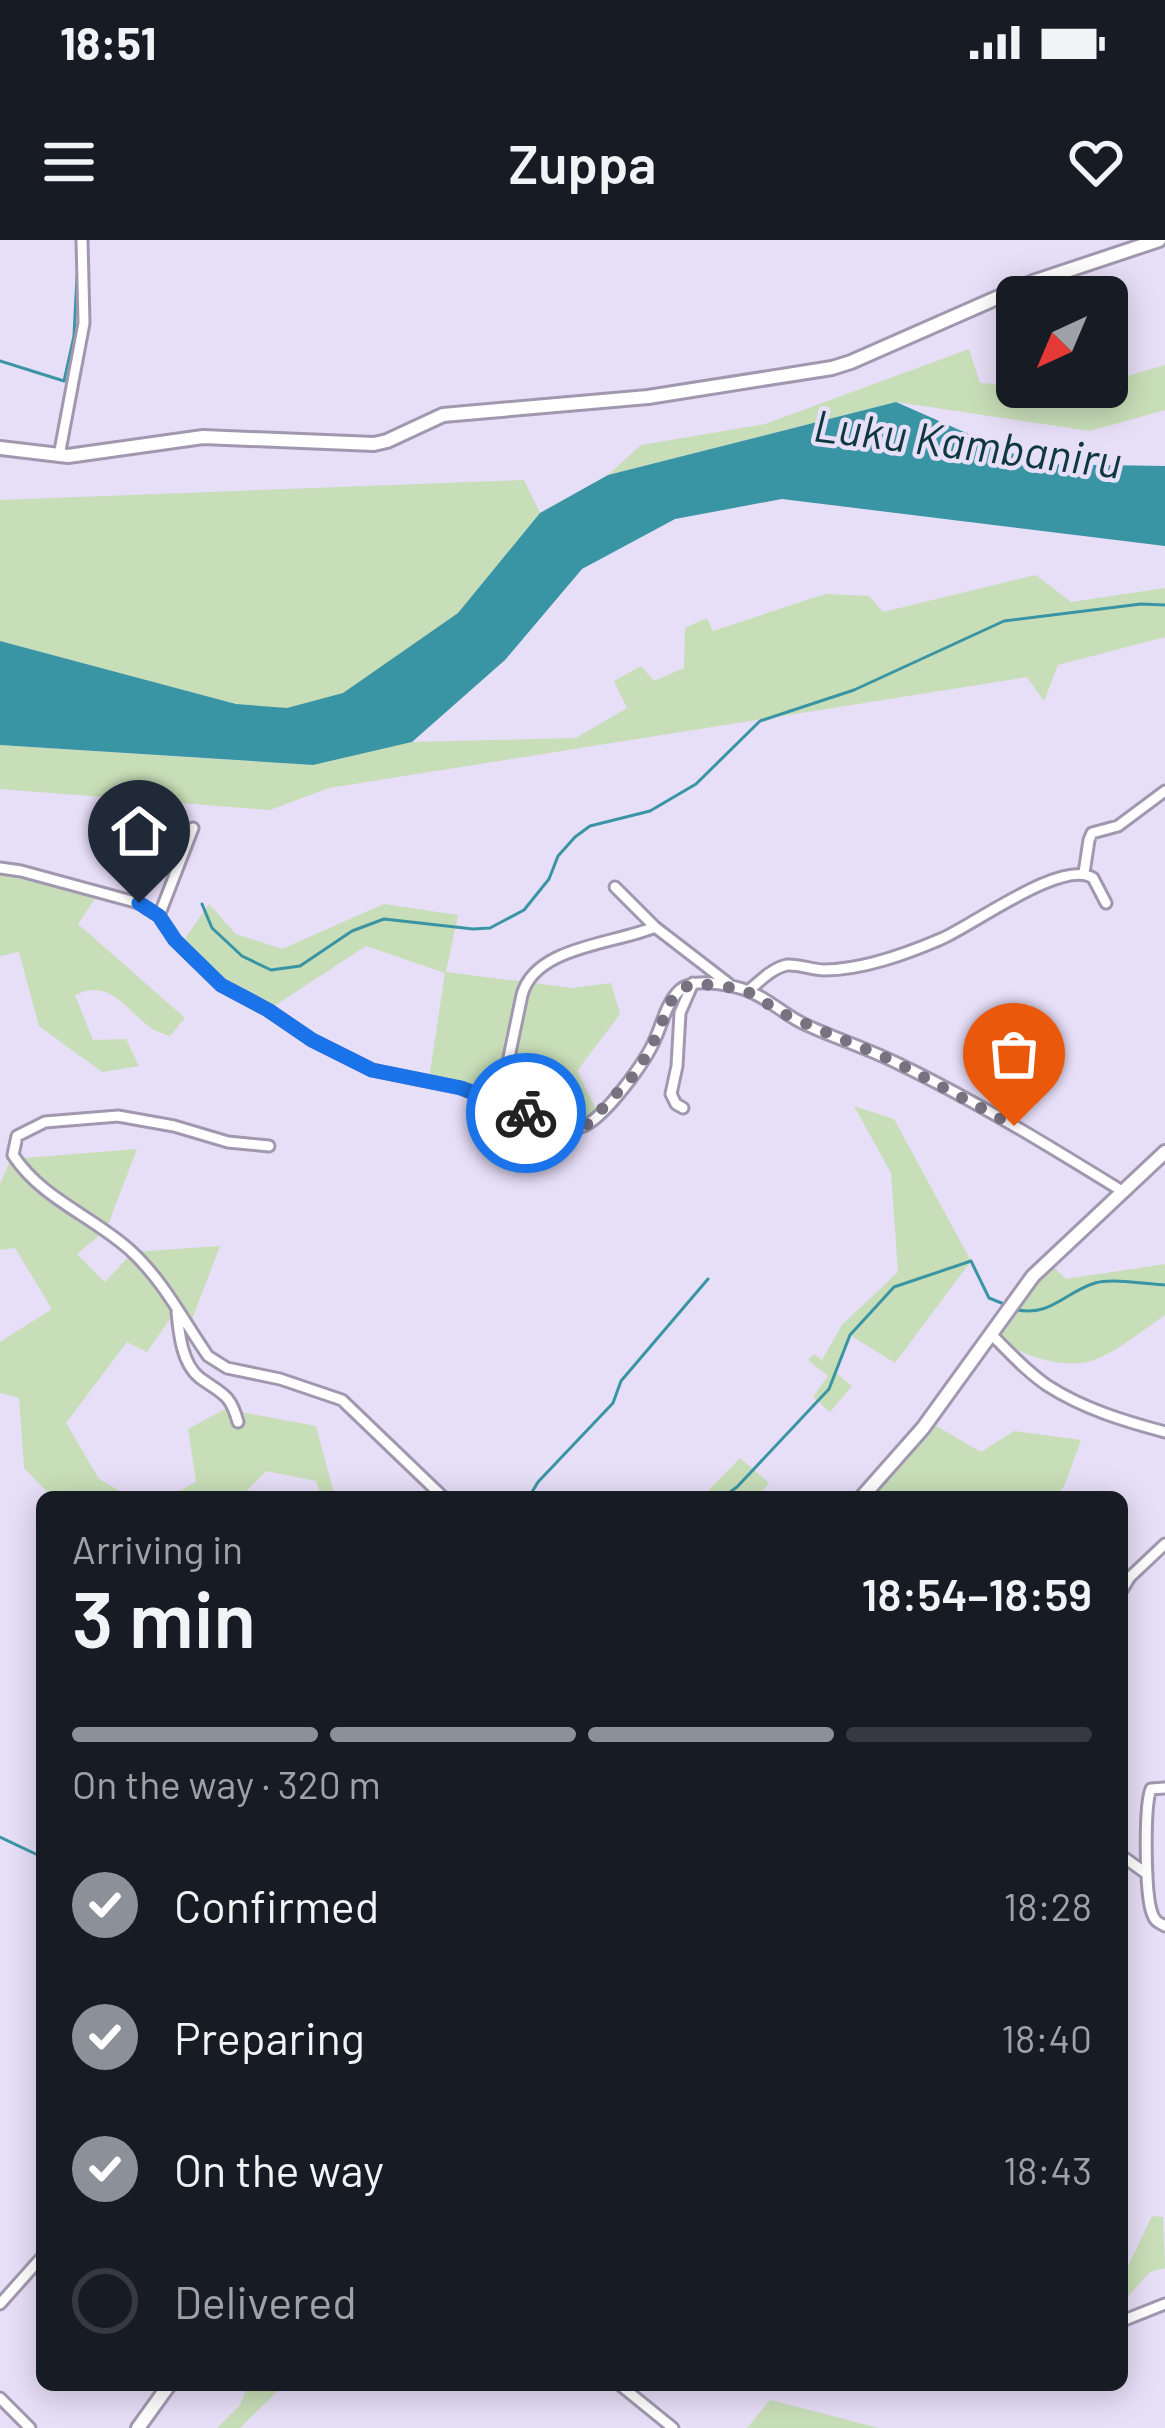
<!DOCTYPE html>
<html lang="en">
<head>
<meta charset="utf-8">
<style>
	body { margin:0; font-family:Barlow,sans-serif; background:#20242c; color:#f1f3f6; height:100vh; display:flex; flex-direction:column; font-size:45px; white-space:nowrap }
	* { box-sizing:border-box; margin:0 }
	p { font-size:39px; color:#9ea1a6 }
	.icon { flex:none; width:66px; height:66px; fill:none; stroke:currentColor; stroke-width:2; stroke-linecap:round; stroke-linejoin:round }
	.map { position:relative; flex:1; overflow:hidden }
	.sheet { position:absolute; left:36px; top:1251px; width:1092px; height:900px; display:flex; flex-direction:column; background:#171b24; border-radius:18px; box-shadow:0 6px 30px #0003 }
	.sheet>* { flex:none }
	.needle { width:78px; rotate:224deg }
	.tools { position:absolute; left:996px; top:36px; display:grid; gap:24px }
	.tools a { display:grid; place-items:center; width:132px; height:132px; border-radius:18px; background:#171b24; box-shadow:0 6px 30px #0003; font-size:60px }
	.pin { position:absolute; display:grid; place-items:center; width:102px; height:102px; color:#fff; margin:-123px -51px; border-radius:50% 50% 50% 0; rotate:-45deg; box-shadow:0 0 12px #0007 }
	.pin .icon { rotate:45deg }
	.courier { position:absolute; display:grid; place-items:center; width:120px; height:120px; margin:-60px; border:9px solid #1a73e8; border-radius:50%; background:#fff; color:#222; box-shadow:0 3px 15px #0007 }
	.summary em { font-style:normal; font-weight:600 }
	.summary div { display:flex; flex-direction:column-reverse }
	.summary { display:flex; align-items:center; justify-content:space-between; height:204px; padding:0 36px }
	h1 { font-size:78px; font-weight:600; line-height:90px }
	.bar { display:grid; grid-template-columns:repeat(4,1fr); gap:18px 12px; align-content:center; height:144px; padding:0 36px }
	.bar i { height:15px; border-radius:9px; background:#363941 }
	.bar .selected { background:#8c9099 }
	.bar p { grid-column:span 4 }
	ol { padding:0 36px; list-style:none }
	li { display:flex; align-items:center; gap:36px; height:132px }
	li p { margin-inline-start:auto }
	li .icon { padding:12px; border-radius:50%; background:#8c9099; color:#fff; stroke-width:4 }
	li:last-child { color:#9ea1a6 }
	li i { width:66px; height:66px; border:6px solid #363941; border-radius:50% }
	.status { display:flex; justify-content:space-between; align-items:center; height:84px; padding:0 60px; background:#171b24; direction:ltr }
	.status svg { height:33px; fill:currentColor }
	header { display:flex; justify-content:space-between; align-items:center; height:156px; padding:0 36px; background:#171b24; font-size:54px; font-weight:600 }
	.map>svg:first-child { display:block }
	.green { fill:#c8deb8 }
	.water { fill:#3995a3 }
	.lines { fill:none; stroke-linecap:round; stroke-linejoin:round }
	.stream { stroke:#3995a3; stroke-width:3 }
	.minor-casing { stroke:#a198af; stroke-width:15 }
	.tertiary-casing { stroke:#a198af; stroke-width:18 }
	.minor { stroke:#fff; stroke-width:9 }
	.tertiary { stroke:#fff; stroke-width:12 }
	.done { stroke:#777180; stroke-width:12; stroke-dasharray:0 21.6 }
	.route { stroke:#1a73e8; stroke-width:15 }
	.labels { text-anchor:middle; dominant-baseline:central; stroke-width:9; stroke-linejoin:round; paint-order:stroke }
	.water-label { font-size:45px; font-style:italic; fill:#0c383e; stroke:#e7def7 }
</style>
</head>
<body>
<div class="status"><b>18:51</b><svg viewBox="0 0 49 12"><path d="M0 12V9h3v3zM5 12V6h3v6zM10 12V3h3v9zM15 12V0h3v12zM26 1h20v11H26zM47 4h2v5h-2z"/></svg></div>
<header><svg class="icon" aria-label="menu" viewBox="0 0 24 24"><path d="M4 6h16M4 12h16M4 18h16"/></svg>Zuppa<svg class="icon" aria-label="heart" viewBox="0 0 24 24"><path d="M12 20l-8-8c-3-5 5-10 8-4 3-6 11-1 8 4z"/></svg></header>
<div class="map">
<svg width="1165" height="2188" viewBox="0 0 1165 2188">
	<rect width="100%" height="100%" fill="#e7def7"/>
	<path class="green" d="M969 109 980 143 1080 150 1107 147V142L1165 125V170L1090 191 896 162 608 235 641 205 765 184Z
		M524 240 540 273 458 373 343 453 287 469 236 464 0 401V260Z
		M1036 335 1071 362 1165 348V397L1058 425 1044 461 1027 437 329 548 270 570 0 549V505L312 525 412 502 576 498 627 468 614 441 641 426 654 441 684 428 685 388 707 378 713 391 825 354 869 356 883 372Z
		M0 625 100 651 78 684 185 778 170 796C166 795 154 790 151 788 127 771 110 737 75 755L93 800 126 799 139 826 102 832 39 786 19 712 0 716Z
		M209 664 236 694 282 709 384 664 458 675 446 732 572 748 611 743 620 774 577 831 598 873 577 887 561 886 429 839 445 733 366 706 268 770 222 742 182 703Z
		M854 866 894 879 971 1021 895 1123 850 1095 836 1133 852 1146 830 1172 813 1157 828 1136 808 1120 814 1114 822 1120 842 1085 898 1032 891 933Z
		M137 909 106 990 77 1014 105 1042 133 1012 220 1006 189 1087 177 1069 147 1112 127 1102 66 1183 99 1239 130 1257H52L24 1228 19 1158 0 1153V1102L52 1069 15 1008 0 1010V944L11 919Z
		M1045 1019 1066 1039 1165 1024V1075C1144 1089 1122 1108 1099 1118 1067 1133 1015 1115 990 1092Z
		M225 1169 316 1186 335 1257H321L316 1241 266 1231 241 1257H167L196 1242 188 1189Z
		M926 1180 981 1212 1014 1191 1081 1200 1065 1244 1057 1257H858Z
		M740 1218 769 1243 758 1257H702Z
		M1152 1976 1163 1977 1165 2028 1150 2032 1122 2063V2027L1128 2026Z
		M248 2145H284L240 2188H217L240 2165Z
		M770 2160 879 2188H747Z"/>
	<path class="water" d="M896 162 1037 224 1165 226V306L782 259 675 279 582 329 505 420 412 502 313 525 0 505V401L236 464 287 468 343 453 458 373 540 273 608 235Z"/>
	<g class="lines">
		<path class="stream" d="M0 121 64 141 74 96 77 36H79
			M202 664 212 688 242 716 271 730 300 726 352 691 384 679 473 689 490 688 524 670 549 639 558 616 575 597 590 586 650 571 696 544 760 481 854 450 1004 381 1141 364 1165 365
			M1013 1069C1051 1078 1063 1053 1095 1043 1112 1038 1147 1044 1165 1045
			M529 1257 538 1242 613 1163 621 1141 708 1039
			M723 1257 737 1247 829 1149 850 1095 894 1047 971 1021 989 1058 1004 1064
			M0 1597 42 1617"/>
		<g class="minor-casing">
			<path id="minor" d="M59 216 84 83 82 0
				M0 628 21 631 139 663 159 676 175 700 221 745 268 770 312 800 372 830 461 848 563 889C568 889 576 889 581 887 604 880 647 820 656 797 663 781 667 761 681 749 695 738 726 744 743 749 766 756 784 775 806 785 837 799 869 809 899 824 976 861 1049 906 1122 951
				M1084 633 1089 600 1092 593 1118 586 1165 551
				M615 647 655 687 729 744
				M159 676 193 588
				M748 751C759 742 772 728 787 725 799 724 812 730 824 730 863 730 906 714 941 699 972 686 1063 618 1093 638L1106 663
				M683 868 676 864 671 854 677 826 680 773 693 743
				M502 889 498 870 522 755C535 706 615 704 655 687
				M269 906 228 902 174 886 118 876 45 882 17 896 13 915C42 959 91 975 130 1010 163 1040 183 1080 208 1116L227 1128 280 1139 342 1160 443 1257
				M177 1072C179 1094 182 1124 200 1138 222 1154 230 1153 238 1182
				M991 1094C1009 1112 1027 1132 1048 1146 1084 1169 1124 1181 1165 1192
				M1122 1350 1130 1337 1165 1304
				M1165 1548 1151 1549C1144 1566 1145 1654 1152 1673 1155 1682 1158 1682 1165 1686
				M1122 1616 1147 1634
				M0 2064 42 2017
				M1122 2081 1165 2064
				M620 2145 673 2188
				M0 2158 30 2188"/>
		</g>
		<g class="tertiary-casing">
			<path id="tertiary" d="M0 208 68 216 203 197 374 204 387 201 443 175 648 157 832 128 851 122 1033 42 1159 0
				M862 1257 923 1188 1033 1036 1165 912
				M138 2188 169 2145"/>
		</g>
		<use href="#minor" class="minor"/>
		<use href="#tertiary" class="tertiary"/>
	</g>
	<g class="lines">
		<path class="done" d="M526 873C547 882 565 895 588 884L634 835 650 810 672 759 680 750 694 743 743 749 788 776 896 822 1014 886"/>
		<path class="route" d="M139 663 159 676 175 700 221 745 268 770 312 800 372 830 461 848 526 873"/>
	</g>
	<g class="labels">
		<g class="water-label">
			<text transform="translate(968 202) rotate(7)">Luku Kambaniru</text>
		</g>
	</g>
</svg>
<div class="tools">
<a><svg class="needle" viewBox="-14 -14 28 28"><path d="M0-13l5 13h-10z" fill="#e53935"/><path d="M0 13l5-13h-10z" fill="#9ea1a6"/></svg></a>
</div>
<div class="pin" style="left:1014px;top:886px;background:#ea580c"><svg class="icon" aria-label="bag" viewBox="0 0 24 24"><path d="M5 8h14l-1 12H6zM9 8a3 3 0 0 1 6 0"/></svg></div>
<div class="pin" style="left:139px;top:663px;background:#1f2937"><svg class="icon" aria-label="home" viewBox="0 0 24 24"><path d="M3 11l9-7 9 7M6 9v11h12V9"/></svg></div>
<div class="courier" style="left:526px;top:873px"><svg class="icon" aria-label="bike" viewBox="0 0 24 24"><circle cx="6" cy="16" r="4"/><circle cx="18" cy="16" r="4"/><path d="M6 16l4-8h5l3 8M10 8l3 8H6M13 5h3"/></svg></div>
<section class="sheet">
<div class="summary"><div><h1>3 min</h1><p>Arriving in</p></div><em>18:54–18:59</em></div>
<div class="bar"><i class="selected"></i><i class="selected"></i><i class="selected"></i><i></i><p>On the way · 320 m</p></div>
<ol>
<li><svg class="icon" aria-label="check" viewBox="0 0 24 24"><path d="M5 12l5 5 9-10"/></svg>Confirmed<p>18:28</p></li>
<li><svg class="icon" aria-label="check" viewBox="0 0 24 24"><path d="M5 12l5 5 9-10"/></svg>Preparing<p>18:40</p></li>
<li><svg class="icon" aria-label="check" viewBox="0 0 24 24"><path d="M5 12l5 5 9-10"/></svg>On the way<p>18:43</p></li>
<li><i></i>Delivered</li>
</ol>
</section>
</div>
</body>
</html>
